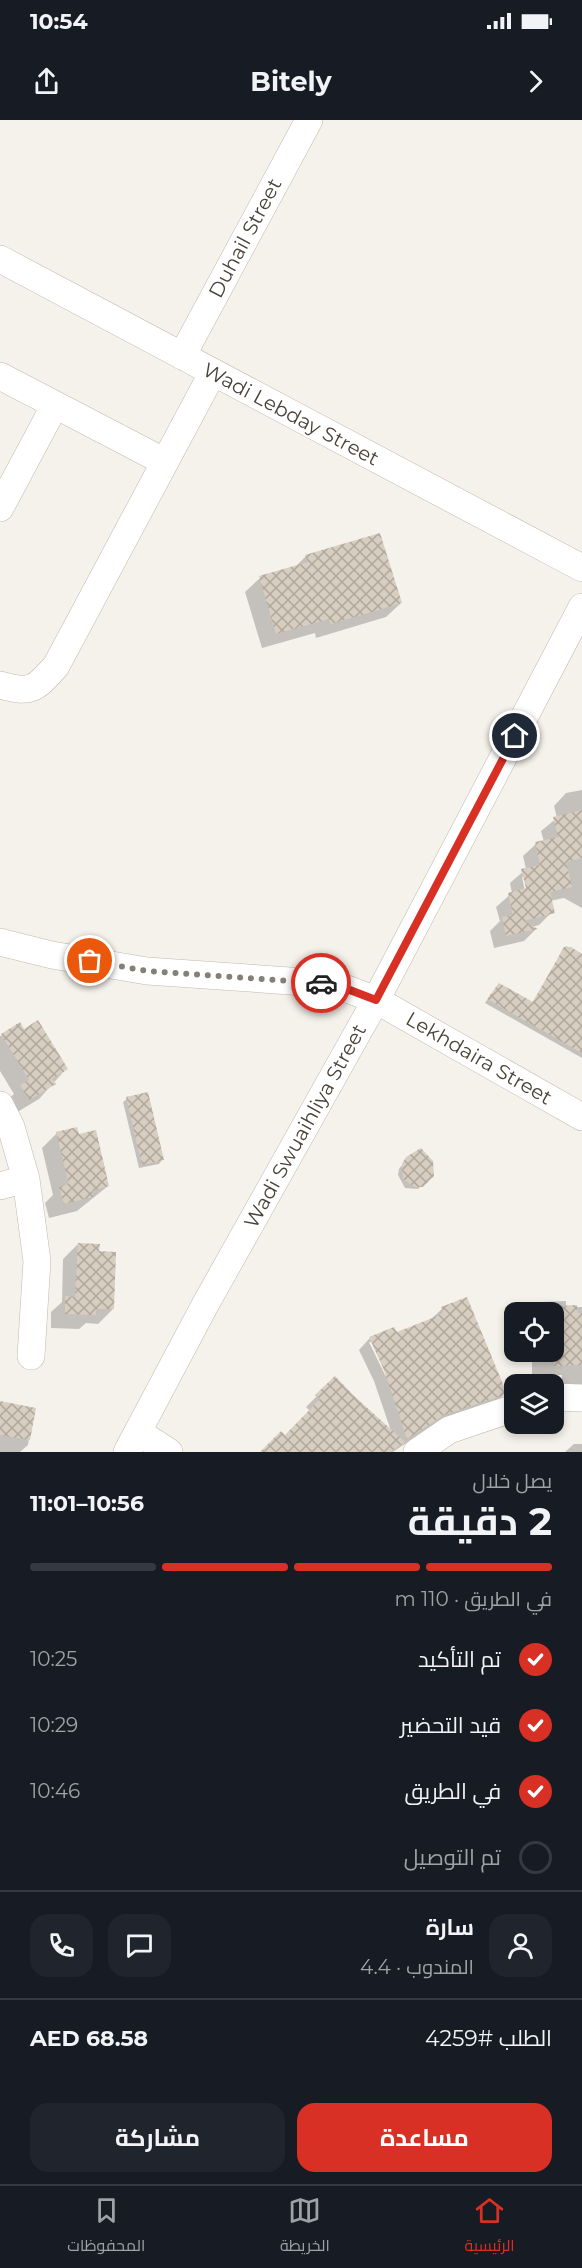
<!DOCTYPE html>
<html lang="ar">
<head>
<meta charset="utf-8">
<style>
	body { margin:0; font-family:Montserrat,Cairo,sans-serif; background:#20242c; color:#f1f3f6; direction:rtl; height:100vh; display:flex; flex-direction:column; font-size:22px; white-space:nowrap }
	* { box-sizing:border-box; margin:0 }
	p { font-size:20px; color:#9ea1a6 }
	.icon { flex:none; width:33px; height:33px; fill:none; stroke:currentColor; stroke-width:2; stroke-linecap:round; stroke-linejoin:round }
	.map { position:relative; height:1332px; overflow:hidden; direction:ltr }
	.sheet { display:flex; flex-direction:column; background:#171b24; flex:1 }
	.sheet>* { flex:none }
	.fabs { position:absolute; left:504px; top:1182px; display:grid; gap:12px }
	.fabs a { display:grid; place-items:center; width:60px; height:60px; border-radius:12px; background:#171b24; box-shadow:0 3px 9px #0003; font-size:30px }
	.pin { position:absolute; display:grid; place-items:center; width:51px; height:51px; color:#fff; margin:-26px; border:3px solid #fff; border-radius:50%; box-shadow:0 2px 6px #0007 }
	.courier { position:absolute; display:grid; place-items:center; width:60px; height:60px; margin:-30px; border:4px solid #d93025; border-radius:50%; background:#fff; color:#222; box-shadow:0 2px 8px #0007 }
	.head em { font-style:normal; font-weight:700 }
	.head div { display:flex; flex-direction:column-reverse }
	.head { display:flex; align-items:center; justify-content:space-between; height:102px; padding:0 30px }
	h1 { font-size:39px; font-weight:700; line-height:45px }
	.bar { display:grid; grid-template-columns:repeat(4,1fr); gap:9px 6px; align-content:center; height:72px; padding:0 30px }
	.bar i { height:8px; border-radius:4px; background:#363941 }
	.bar .current { background:#d93025 }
	.bar p { grid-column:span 4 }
	.line { display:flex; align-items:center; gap:15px; padding:0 30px; border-top:2px solid #363941 }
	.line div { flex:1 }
	.round { display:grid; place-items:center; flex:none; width:63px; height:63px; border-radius:18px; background:#20242c }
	ol { padding:0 30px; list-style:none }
	li { display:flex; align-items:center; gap:18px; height:66px }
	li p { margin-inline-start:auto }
	li .icon { padding:6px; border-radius:50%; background:#d93025; color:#fff; stroke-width:4 }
	li:last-child { color:#9ea1a6 }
	li i { width:33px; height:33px; border:3px solid #363941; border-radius:50% }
	.button { display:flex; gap:12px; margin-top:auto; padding:12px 30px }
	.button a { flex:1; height:69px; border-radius:18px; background:#d93025; color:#fff; font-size:24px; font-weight:700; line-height:69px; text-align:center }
	.button a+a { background:#20242c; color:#f1f3f6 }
	.status { display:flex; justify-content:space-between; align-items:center; height:42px; padding:0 30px; background:#171b24; direction:ltr }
	.status svg { height:16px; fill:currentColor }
	header { display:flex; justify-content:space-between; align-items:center; height:78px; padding:0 30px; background:#171b24; font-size:27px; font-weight:700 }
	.menu { display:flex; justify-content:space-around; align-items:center; height:84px; border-top:2px solid #363941; background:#171b24; font-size:16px; color:#9ea1a6 }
	.menu a { display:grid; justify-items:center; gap:3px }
	.menu .current { color:#d93025 }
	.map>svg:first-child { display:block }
	.shadow { fill:#0003; fill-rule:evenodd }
	.building { fill:url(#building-cross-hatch) }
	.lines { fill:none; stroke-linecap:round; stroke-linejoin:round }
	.minor-casing { stroke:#c1b9ad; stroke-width:28 }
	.minor { stroke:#fff; stroke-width:27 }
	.done { stroke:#858077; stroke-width:6; stroke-dasharray:0 10.8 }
	.route { stroke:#d93025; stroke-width:8 }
	.labels { text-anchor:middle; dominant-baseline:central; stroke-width:4.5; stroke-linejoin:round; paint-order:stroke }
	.street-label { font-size:20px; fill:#494239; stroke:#fff }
</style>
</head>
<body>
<div class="status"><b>10:54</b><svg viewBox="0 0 49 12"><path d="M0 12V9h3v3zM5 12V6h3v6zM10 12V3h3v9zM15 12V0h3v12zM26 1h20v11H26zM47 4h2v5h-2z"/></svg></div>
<header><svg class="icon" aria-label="forward" viewBox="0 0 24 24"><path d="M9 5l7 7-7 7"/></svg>Bitely<svg class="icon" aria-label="share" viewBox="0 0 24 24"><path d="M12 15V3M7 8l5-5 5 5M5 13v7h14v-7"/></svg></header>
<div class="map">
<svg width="582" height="1332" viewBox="0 0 582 1332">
	<defs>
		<pattern id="building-cross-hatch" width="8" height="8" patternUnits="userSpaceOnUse" patternTransform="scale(1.5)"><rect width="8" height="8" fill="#d7cdc0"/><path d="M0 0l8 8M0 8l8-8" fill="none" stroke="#b0a89d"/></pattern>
	</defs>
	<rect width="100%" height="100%" fill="#f5f2eb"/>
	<path class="shadow" d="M379 415 401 483 386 497 316 518 315 513 262 528 245 472 260 458 295 447 306 436Z
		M582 670V788L564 778 550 781 551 793 539 805 532 807 536 809 524 821 494 828 490 811 500 801 496 787 512 773 510 763 526 749 523 736 536 724 544 722 541 711 557 698 554 686 566 673ZM522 757H525L529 775 526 776Z
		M566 826 582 835V938L485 883 496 868 532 883Z
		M23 911 66 949 39 979 14 994 6 981 14 974 0 951V916Z
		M127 979 162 1040 159 1044 139 1048 123 982Z
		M57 1013 78 1016 108 1066 77 1091 49 1098 45 1083 53 1075 42 1028Z
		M407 1039 433 1055 418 1069 405 1068 398 1055 399 1049Z
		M78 1124 113 1189 98 1204 86 1203 79 1209 51 1208V1192L62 1182 63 1139Z
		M566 1181V1187H582V1273L561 1271 562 1255H532V1232H554V1192H530L540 1182Z
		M442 1189 505 1273 495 1284 431 1306 393 1332H262L285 1317 310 1291 306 1287 335 1258 391 1311 374 1261 359 1230 369 1219 394 1209 396 1214 431 1199ZM369 1222H372L389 1256 386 1257Z
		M0 1282 34 1289 28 1325 20 1332H0Z
		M574 1324H582V1332H565Z"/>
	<path class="building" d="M380 413 402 483 331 504 329 499 276 514 259 456 308 442 305 435Z
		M582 690V738L566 742 572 767 550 772 555 793 524 801 538 809 506 816 502 797 513 795 508 773 526 768 521 749 540 745 535 722 558 717 553 697Z
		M564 827H571L582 834V933L487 879 499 863 533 882Z
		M38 900 68 949 52 959 56 964 29 980 20 965 29 960 1 914 20 902 24 909Z
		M148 972 164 1040 142 1045 126 977Z
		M77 1007 79 1014 96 1010 109 1066 92 1071 93 1077 64 1084 59 1067 69 1064 56 1012Z
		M421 1028 433 1041 434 1056 423 1067H415L403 1059 402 1044 406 1037Z
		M78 1123 100 1124 99 1131 116 1132 114 1189H96V1195L65 1194V1176L75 1177Z
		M467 1177 507 1274 444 1295 407 1319 384 1250 369 1217 394 1207 397 1212 435 1197 443 1193 441 1187Z
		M577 1185V1193H582V1245L554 1246V1186Z
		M335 1256 354 1276 405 1322 390 1332H260L281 1311 285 1315 320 1279 315 1275Z
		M0 1281 36 1288 30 1320 0 1315Z"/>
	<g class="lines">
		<g class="minor-casing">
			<path id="minor" d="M0 139 582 448
				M182 236 309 0
				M0 256 165 342
				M0 388 55 285
				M0 565C32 574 35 569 56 546L213 252
				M0 822 52 835 147 851 334 864 376 880 582 997
				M0 985 11 1007 26 1059 0 1066
				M26 1059 37 1141 31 1236
				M554 1277 582 1278
				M138 1312 169 1332
				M127 1332 205 1185 376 880 582 487
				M417 1332 449 1310 514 1288"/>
		</g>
		<use href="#minor" class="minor"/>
	</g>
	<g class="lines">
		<path class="done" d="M90 841 147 851 321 863"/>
		<path class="route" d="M321 863 334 864 376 880 515 616"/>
	</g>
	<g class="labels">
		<g class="street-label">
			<text transform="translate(245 118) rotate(-62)">Duhail Street</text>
			<text transform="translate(291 294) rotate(28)">Wadi Lebday Street</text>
			<text transform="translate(479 938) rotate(30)">Lekhdaira Street</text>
			<text transform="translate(305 1006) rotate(-61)">Wadi Swuaihliya Street</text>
		</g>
	</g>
</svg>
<div class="fabs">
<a><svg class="icon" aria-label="locate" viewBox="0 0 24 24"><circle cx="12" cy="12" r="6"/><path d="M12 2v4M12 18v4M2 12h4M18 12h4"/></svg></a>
<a><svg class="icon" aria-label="layers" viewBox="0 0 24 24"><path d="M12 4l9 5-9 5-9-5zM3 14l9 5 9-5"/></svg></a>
</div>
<div class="pin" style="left:90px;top:841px;background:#ea580c"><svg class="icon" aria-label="bag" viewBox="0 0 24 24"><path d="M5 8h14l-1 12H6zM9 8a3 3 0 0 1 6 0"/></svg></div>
<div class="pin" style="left:515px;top:616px;background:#1f2937"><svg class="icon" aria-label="home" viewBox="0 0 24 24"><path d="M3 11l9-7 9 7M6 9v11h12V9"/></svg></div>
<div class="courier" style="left:321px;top:863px"><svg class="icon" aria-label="car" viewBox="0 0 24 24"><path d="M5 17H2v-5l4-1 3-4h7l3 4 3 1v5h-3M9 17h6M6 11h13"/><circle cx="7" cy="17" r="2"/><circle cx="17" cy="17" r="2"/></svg></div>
</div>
<section class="sheet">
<div class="head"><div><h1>2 دقيقة</h1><p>يصل خلال</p></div><em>10:56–11:01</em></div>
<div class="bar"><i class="current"></i><i class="current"></i><i class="current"></i><i></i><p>في الطريق · 110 m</p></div>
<ol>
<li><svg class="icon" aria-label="check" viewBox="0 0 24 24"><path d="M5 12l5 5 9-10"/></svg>تم التأكيد<p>10:25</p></li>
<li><svg class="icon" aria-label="check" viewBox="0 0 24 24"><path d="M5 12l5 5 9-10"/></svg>قيد التحضير<p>10:29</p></li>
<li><svg class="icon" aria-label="check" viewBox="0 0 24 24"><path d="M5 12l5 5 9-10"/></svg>في الطريق<p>10:46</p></li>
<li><i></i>تم التوصيل</li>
</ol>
<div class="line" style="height:108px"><a class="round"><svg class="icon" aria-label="person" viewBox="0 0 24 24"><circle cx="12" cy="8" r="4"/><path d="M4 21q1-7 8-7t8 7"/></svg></a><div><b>سارة</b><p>المندوب · 4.4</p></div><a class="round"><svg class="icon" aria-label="chat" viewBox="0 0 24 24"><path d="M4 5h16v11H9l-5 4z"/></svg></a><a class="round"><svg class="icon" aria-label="phone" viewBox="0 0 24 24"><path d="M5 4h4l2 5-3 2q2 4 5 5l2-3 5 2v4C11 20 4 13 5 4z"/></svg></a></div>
<div class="line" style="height:78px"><div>الطلب #4259</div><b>AED 68.58</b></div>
<div class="button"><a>مساعدة</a><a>مشاركة</a></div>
</section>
<nav class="menu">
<a class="current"><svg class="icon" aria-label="home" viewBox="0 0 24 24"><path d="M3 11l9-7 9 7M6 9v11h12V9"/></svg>الرئيسية</a>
<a><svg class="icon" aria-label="map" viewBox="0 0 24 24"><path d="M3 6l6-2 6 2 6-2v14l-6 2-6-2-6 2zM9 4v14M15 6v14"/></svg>الخريطة</a>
<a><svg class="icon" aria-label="saved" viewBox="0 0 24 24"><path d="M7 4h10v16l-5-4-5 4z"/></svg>المحفوظات</a>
</nav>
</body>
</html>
